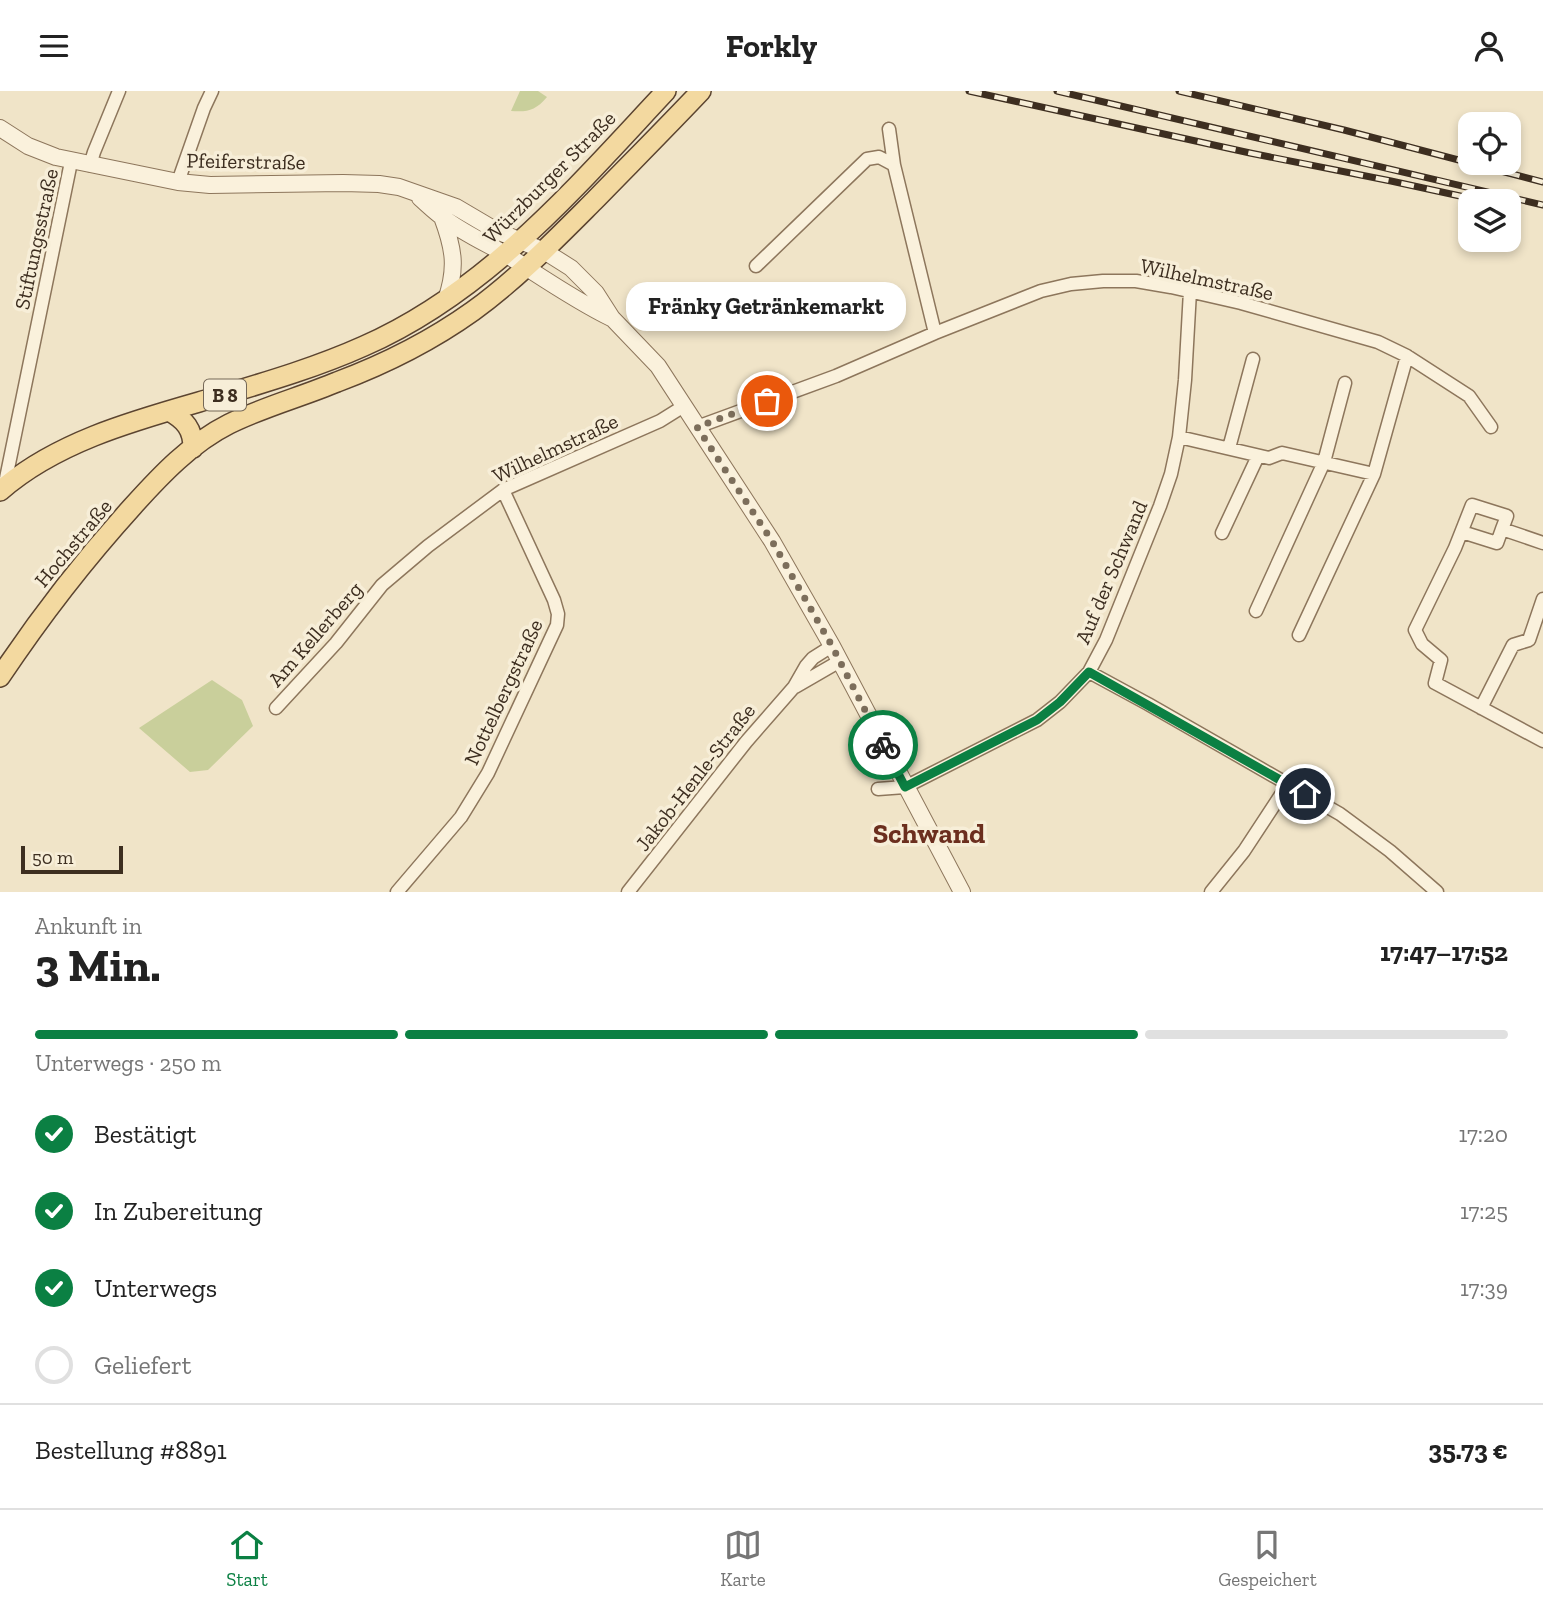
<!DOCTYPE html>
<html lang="de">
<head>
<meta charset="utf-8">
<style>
	body { margin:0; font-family:"Zilla Slab",serif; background:#f6f6f6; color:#222; height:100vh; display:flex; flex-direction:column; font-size:26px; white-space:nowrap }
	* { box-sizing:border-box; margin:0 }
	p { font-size:23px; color:#767676 }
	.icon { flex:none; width:38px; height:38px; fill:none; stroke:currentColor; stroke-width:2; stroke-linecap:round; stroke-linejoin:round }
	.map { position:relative; height:801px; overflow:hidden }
	.details { display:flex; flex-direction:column; background:#fff; flex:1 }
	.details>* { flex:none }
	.fabs { position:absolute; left:1458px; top:21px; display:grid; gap:14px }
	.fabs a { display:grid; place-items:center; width:63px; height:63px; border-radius:14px; background:#fff; box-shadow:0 4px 10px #0003; font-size:35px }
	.scale { position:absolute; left:21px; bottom:18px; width:102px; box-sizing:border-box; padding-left:7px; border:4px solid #3d2e20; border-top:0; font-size:19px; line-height:24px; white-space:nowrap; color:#3d2e20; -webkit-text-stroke:5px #f7eed8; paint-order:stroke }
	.pin { position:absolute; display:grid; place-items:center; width:60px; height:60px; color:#fff; margin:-30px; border:4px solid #fff; border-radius:50%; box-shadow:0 2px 7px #0007 }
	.courier { position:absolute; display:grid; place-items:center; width:70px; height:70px; margin:-35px; border:5px solid #0b8043; border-radius:50%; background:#fff; color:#222; box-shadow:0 2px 9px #0007 }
	.bubble { position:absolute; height:49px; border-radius:21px; background:#fff; box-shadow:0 4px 10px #0003; font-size:23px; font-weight:700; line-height:49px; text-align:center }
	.summary em { font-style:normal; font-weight:700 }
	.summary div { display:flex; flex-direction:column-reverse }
	.summary { display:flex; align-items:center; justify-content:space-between; height:119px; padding:0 35px }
	h1 { font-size:46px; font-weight:700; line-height:52px }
	.bar { display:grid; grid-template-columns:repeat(4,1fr); gap:10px 7px; align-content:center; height:84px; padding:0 35px }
	.bar i { height:9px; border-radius:5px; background:#e0e0e0 }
	.bar .on { background:#0b8043 }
	.bar p { grid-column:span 4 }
	.line { display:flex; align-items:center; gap:18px; padding:0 35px; border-top:2px solid #e0e0e0 }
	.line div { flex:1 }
	ol { padding:0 35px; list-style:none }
	li { display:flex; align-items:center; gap:21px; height:77px }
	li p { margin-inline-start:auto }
	li .icon { padding:7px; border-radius:50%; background:#0b8043; color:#fff; stroke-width:4 }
	li:last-child { color:#767676 }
	li i { width:38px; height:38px; border:4px solid #e0e0e0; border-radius:50% }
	header { display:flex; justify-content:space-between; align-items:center; height:91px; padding:0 35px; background:#fff; font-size:32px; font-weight:700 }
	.dock { display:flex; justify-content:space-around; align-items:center; height:98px; border-top:2px solid #e0e0e0; background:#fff; font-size:19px; color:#767676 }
	.dock a { display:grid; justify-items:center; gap:4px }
	.dock .on { color:#0b8043 }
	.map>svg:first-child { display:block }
	.green { fill:#c9cf9b }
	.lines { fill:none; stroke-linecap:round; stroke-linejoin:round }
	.minor-casing { stroke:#8d765c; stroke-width:15 }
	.tertiary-casing { stroke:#8d765c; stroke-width:18 }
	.primary-casing { stroke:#5b4430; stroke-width:22 }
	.minor { stroke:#faf1dc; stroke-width:12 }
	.tertiary { stroke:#faf1dc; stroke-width:16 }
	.primary { stroke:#f3d9a0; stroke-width:19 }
	.rail-casing { stroke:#3d2e20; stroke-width:7 }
	.rail { stroke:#f7eed8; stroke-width:4.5; stroke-dasharray:13; stroke-linecap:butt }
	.done { stroke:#7c6e5b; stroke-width:7; stroke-dasharray:0 12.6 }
	.route { stroke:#0b8043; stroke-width:9 }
	.labels { text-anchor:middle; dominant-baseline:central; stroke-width:7; stroke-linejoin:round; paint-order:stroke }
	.shield { fill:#f7eed8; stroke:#756857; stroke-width:2 }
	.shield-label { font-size:19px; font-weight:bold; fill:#3d2e20 }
	.street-label { font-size:21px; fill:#3d2e20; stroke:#f7eed8 }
	.district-label { font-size:28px; font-weight:bold; fill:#6b2e1e; stroke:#f7eed8 }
</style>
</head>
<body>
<header><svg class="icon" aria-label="menu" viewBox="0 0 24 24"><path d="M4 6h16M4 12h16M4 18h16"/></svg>Forkly<svg class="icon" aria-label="person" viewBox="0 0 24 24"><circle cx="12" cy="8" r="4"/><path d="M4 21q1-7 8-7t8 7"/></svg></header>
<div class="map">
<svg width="1543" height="801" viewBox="0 0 1543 801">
	<rect width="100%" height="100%" fill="#f0e4c8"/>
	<path class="green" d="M520 0H538L547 6C535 20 528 21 511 20Z
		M212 589 242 609 253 635 208 679 190 681 139 637Z"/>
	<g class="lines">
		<g class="minor-casing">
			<path id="minor" d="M889 38 894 74 935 242
				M90 74 94 61 119 0
				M178 91 204 17 212 0
				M756 175 867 68 879 66 894 74
				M697 336 836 285 935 242 1041 200 1071 193 1103 190H1136L1171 196 1241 212 1378 251 1407 265 1469 305 1491 336
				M1179 346 1269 367 1282 362 1374 383
				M1229 357 1253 268
				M4 397 71 71
				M1502 438 1507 425 1472 414 1455 457 1415 539 1422 553 1441 569 1435 592 1543 650
				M1462 441 1497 452 1502 438 1543 452
				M1222 442 1258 365
				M1256 520 1324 371 1345 292
				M1299 544 1374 383 1407 265
				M1089 581 1148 613 1340 723 1390 760 1437 801
				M795 596 840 570
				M276 617 336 552 382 494 428 455 503 399 660 330 684 315
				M1481 617 1513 554 1529 549 1543 508
				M878 698 905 696 1037 629 1060 611 1089 581 1106 549 1160 415 1171 383 1179 346 1185 289 1190 200
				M397 801 461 726 488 682 557 534 558 523 554 509 503 399
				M628 801 746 651 794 596 806 575 813 567 832 555
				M1211 801 1244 760 1288 693"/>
		</g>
		<g class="tertiary-casing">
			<path id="tertiary" d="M0 37 28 55 56 66 178 91 210 94 343 92 379 93 399 96 456 116 495 139 544 160 571 177 596 202 612 227 658 275 772 450 832 555 962 801
				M420 107C428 114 436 122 445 128 465 143 488 153 510 166 543 187 576 210 611 227
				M442 126C454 158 457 177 446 209"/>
		</g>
		<g class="primary-casing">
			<path id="primary" d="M169 320C185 329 193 338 193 357
				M0 400C58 349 140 328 213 307 263 292 315 277 364 255 487 201 576 96 666 0
				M0 586C40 526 84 469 133 415 160 385 191 352 229 333 263 316 301 306 337 291 385 273 431 250 473 220 517 188 555 149 594 110 630 73 666 37 701 0"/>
		</g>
		<use href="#minor" class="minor"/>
		<use href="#tertiary" class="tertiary"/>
		<use href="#primary" class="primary"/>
		<g class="rail-casing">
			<path id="rail" d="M969 0 1250 62 1391 90 1483 110
				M1057 0 1543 114
				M1179 0 1344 39 1543 91"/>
		</g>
		<use href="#rail" class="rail"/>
	</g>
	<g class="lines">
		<path class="done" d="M767 310 697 336 772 450 832 555 883 654"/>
		<path class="route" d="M883 654 905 696 1037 629 1060 611 1089 581 1305 703"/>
	</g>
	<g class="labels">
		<rect class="shield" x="204" y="288.5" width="42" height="31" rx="5"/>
		<g class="shield-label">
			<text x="225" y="304">B 8</text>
		</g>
		<g class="street-label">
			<text transform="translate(246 70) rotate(1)">Pfeiferstraße</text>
			<text transform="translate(549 86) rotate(-45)">Würzburger Straße</text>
			<text transform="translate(36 148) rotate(-78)">Stiftungsstraße</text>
			<text transform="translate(1207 188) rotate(12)">Wilhelmstraße</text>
			<text transform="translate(555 357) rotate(-25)">Wilhelmstraße</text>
			<text transform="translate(73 452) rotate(-50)">Hochstraße</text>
			<text transform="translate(1111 481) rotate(-67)">Auf der Schwand</text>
			<text transform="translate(315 543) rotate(-49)">Am Kellerberg</text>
			<text transform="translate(503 601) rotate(-65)">Nottelbergstraße</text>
			<text transform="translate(695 686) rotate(-52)">Jakob-Henle-Straße</text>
		</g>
		<g class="district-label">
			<text x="929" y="742">Schwand</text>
		</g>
	</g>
</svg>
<div class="fabs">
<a><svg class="icon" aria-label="locate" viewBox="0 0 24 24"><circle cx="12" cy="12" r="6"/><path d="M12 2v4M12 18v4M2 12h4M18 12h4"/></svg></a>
<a><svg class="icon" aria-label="layers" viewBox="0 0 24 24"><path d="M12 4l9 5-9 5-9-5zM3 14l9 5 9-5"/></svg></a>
</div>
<div class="scale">50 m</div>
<div class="pin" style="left:767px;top:310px;background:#ea580c"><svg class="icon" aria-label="bag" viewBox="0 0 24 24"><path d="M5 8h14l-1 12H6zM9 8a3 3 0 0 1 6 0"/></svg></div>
<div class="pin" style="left:1305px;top:703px;background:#1f2937"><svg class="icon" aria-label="home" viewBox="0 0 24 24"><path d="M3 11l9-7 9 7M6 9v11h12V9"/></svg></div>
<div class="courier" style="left:883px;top:654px"><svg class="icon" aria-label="bike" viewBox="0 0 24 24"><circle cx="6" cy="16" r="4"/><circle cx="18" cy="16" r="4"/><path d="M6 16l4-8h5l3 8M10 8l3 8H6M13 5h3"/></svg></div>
<div class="bubble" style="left:626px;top:191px;width:280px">Fränky Getränkemarkt</div>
</div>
<section class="details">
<div class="summary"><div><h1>3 Min.</h1><p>Ankunft in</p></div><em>17:47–17:52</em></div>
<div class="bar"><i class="on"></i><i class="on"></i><i class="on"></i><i></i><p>Unterwegs · 250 m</p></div>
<ol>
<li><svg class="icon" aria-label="check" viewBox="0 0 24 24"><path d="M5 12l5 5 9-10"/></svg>Bestätigt<p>17:20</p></li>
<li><svg class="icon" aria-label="check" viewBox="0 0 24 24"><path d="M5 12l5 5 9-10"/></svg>In Zubereitung<p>17:25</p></li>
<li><svg class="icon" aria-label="check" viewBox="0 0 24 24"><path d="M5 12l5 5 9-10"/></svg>Unterwegs<p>17:39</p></li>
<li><i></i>Geliefert</li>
</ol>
<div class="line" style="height:91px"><div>Bestellung #8891</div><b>35.73 €</b></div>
</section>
<nav class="dock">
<a class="on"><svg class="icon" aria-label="home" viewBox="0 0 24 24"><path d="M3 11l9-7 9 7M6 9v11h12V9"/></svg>Start</a>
<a><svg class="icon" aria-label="map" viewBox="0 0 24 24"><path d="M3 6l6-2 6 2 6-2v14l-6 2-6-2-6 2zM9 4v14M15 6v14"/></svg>Karte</a>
<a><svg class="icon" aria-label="saved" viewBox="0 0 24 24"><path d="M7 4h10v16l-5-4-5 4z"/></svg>Gespeichert</a>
</nav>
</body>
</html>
